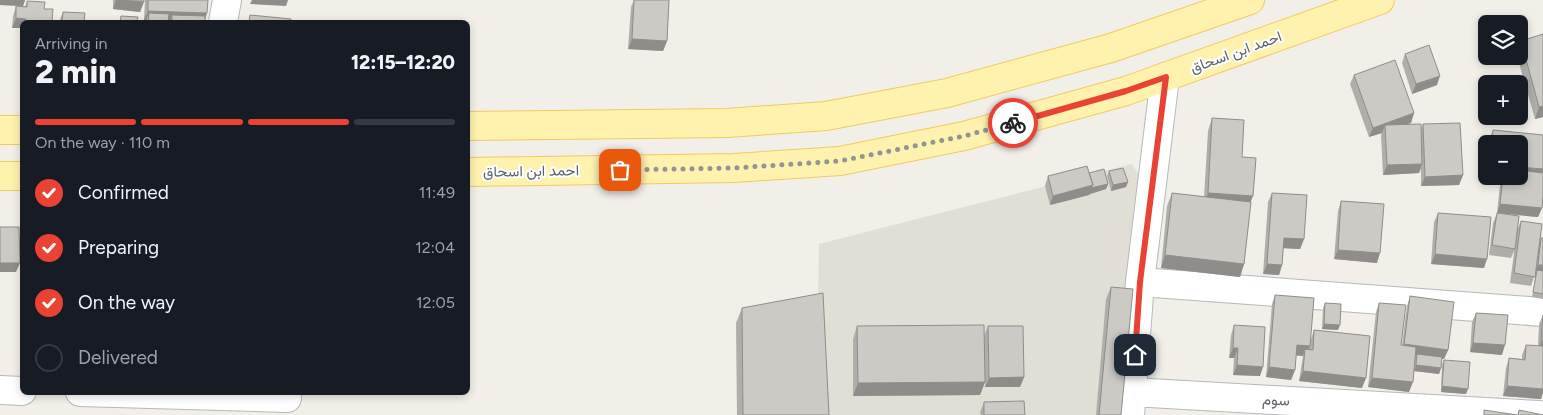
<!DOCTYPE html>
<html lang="en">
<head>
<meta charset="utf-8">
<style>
	body { margin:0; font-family:Figtree,Vazirmatn,sans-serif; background:#242831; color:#f1f3f6; height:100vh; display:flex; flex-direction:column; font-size:19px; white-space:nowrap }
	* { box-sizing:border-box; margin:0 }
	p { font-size:16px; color:#9ea1a6 }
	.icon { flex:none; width:28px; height:28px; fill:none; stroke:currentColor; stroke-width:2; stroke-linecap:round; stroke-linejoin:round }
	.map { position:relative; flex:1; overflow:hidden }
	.side { position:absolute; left:20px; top:20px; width:450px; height:375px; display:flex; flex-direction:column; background:#171b24; border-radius:8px; box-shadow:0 2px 8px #0003 }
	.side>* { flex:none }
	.fabs { position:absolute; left:1478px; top:15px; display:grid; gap:10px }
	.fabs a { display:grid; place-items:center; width:50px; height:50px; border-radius:8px; background:#171b24; box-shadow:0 2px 8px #0003; font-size:25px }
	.pin { position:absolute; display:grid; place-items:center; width:42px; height:42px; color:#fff; margin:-21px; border-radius:10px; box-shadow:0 2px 8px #0006 }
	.courier { position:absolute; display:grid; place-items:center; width:50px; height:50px; margin:-25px; border:4px solid #ea4335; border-radius:50%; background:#fff; color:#222; box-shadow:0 1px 6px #0007 }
	.summary em { font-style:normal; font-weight:800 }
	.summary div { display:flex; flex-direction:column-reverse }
	.summary { display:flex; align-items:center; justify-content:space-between; height:85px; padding:0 15px }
	h1 { font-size:32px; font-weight:800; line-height:38px }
	.bar { display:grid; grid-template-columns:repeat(4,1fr); gap:8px 5px; align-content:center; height:60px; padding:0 15px }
	.bar i { height:6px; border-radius:4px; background:#363941 }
	.bar .active { background:#ea4335 }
	.bar p { grid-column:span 4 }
	ol { padding:0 15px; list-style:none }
	li { display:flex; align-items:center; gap:15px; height:55px }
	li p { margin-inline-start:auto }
	li .icon { padding:5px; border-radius:50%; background:#ea4335; color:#fff; stroke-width:4 }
	li:last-child { color:#9ea1a6 }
	li i { width:28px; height:28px; border:2px solid #363941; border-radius:50% }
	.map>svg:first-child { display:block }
	.education { fill:#e1ded6 }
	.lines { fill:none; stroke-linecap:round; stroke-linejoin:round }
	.minor-casing { stroke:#b5b8bc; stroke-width:30 }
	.major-casing { stroke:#f2c960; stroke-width:30 }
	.minor { stroke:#fff; stroke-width:28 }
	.major { stroke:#fff2af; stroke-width:28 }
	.wall { fill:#afaea9 }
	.shaded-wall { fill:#8f8d8a }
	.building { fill:#cccac5; stroke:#8f8d8a }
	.done { stroke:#929495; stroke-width:5; stroke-dasharray:0 9 }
	.route { stroke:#ea4335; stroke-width:6 }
	.labels { text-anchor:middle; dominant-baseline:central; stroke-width:4; stroke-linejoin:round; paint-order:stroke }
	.street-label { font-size:15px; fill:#5f6368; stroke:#fff }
</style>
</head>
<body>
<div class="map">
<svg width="1543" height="415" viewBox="0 0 1543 415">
	<rect width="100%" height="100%" fill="#f1efe8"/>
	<path class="education" d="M1132 164 1141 179 1115 415H737L818 308 819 244Z"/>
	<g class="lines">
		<g class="minor-casing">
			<path id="minor" d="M223 22 227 0
				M1140 282 1543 312
				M0 390 22 391
				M80 392 287 398
				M1132 392 1539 415
				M1130 415 1140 282 1165 77"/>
		</g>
		<g class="major-casing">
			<path id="major" d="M468 126 727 123 826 116 947 93 1111 48 1250 0
				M0 130H22
				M468 172 734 168 840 161 964 136 1126 91 1380 0
				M0 176H22"/>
		</g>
		<use href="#minor" class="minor"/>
		<use href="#major" class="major"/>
	</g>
	<path class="wall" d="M0 0H25L23 6 25 7 27 1 44 9 52 22H22V28H12L13 16 16 6H22L0 5Z
		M113 0H144L140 12 113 9Z
		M145 0H208L207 13 205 20V22H169L170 21H168V22H146V20H144Z
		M634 0H669L667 41 663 51 628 49 631 7Z
		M63 12 84 22H59Z
		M1543 34V117L1535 119 1517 56H1519V46L1521 41Z
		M22 36V85H20Z
		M1405 54 1437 85 1412 94 1402 63Z
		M1354 75 1414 113 1411 123 1406 124 1421 129 1423 124 1463 175 1459 185 1421 186V169L1419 173 1383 175 1381 135 1382 133 1369 137 1350 84Z
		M1212 118 1242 157 1251 202 1244 264 1240 277 1161 268 1167 206 1172 193 1204 197 1208 131Z
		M1493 130 1543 135V196L1542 208 1538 217 1497 213 1501 176H1519V144H1489V139Z
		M1109 171 1128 182 1126 187 1111 191 1107 176Z
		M1089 173 1108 184 1106 189 1090 194 1089 195 1050 205 1045 186 1048 176Z
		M1272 193 1304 239 1300 249 1283 248 1282 265 1279 275 1263 274 1268 202Z
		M1341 201 1377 263 1334 259 1338 211Z
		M1438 213 1484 268 1431 264 1434 222Z
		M1497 213 1515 249 1511 258 1489 255 1493 223Z
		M1521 221 1539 244 1541 238H1543V299L1532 297 1536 274H1535L1531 286 1510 283 1517 230Z
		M1111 287 1121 415H1096L1106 299Z
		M1275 295 1311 339 1314 330 1362 388 1299 381 1303 356 1296 355 1295 370 1291 380 1266 377 1272 304Z
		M1410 296 1448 350 1444 359H1442L1441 368 1439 374 1414 371 1409 392 1368 387 1376 312 1379 303 1402 346 1407 306Z
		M1325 303 1338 330 1322 329 1323 308Z
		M742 308 829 415H737L736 323Z
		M1476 313 1502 355 1470 352 1472 322Z
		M1543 315V392L1541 399 1503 396 1506 368 1509 358 1522 359V355L1526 345 1538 346 1539 324Z
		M1234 325 1260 376 1233 375 1234 358H1229L1231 335Z
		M857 326 985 382 980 395 853 396V339Z
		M988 326 1024 377 1020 387H985L984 336Z
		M1444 360 1466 394 1441 392 1442 365Z
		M984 402 1025 415H981L980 412Z"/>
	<path class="shaded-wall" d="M0 0H25L23 6 0 5Z
		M116 0 144 2 140 12 113 9Z
		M252 0H288L286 6 250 4Z
		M148 11 207 13 204 22 172 15 170 21 149 20V13L146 20H144Z
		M16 18 26 19 25 22H22V28H12Z
		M632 39 667 41 663 51 628 49Z
		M1440 76 1437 85 1412 94 1416 84Z
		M1543 106V117L1535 119 1539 107Z
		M1414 113 1411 123 1385 132V125L1382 133 1369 137 1373 128Z
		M1422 164 1419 173 1383 175 1387 165Z
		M1519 167 1543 169V177L1519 176Z
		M1463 175 1459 185 1421 186 1425 177Z
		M1128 182 1126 187 1111 191 1113 185Z
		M1108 184 1106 189 1090 194 1089 195 1050 205 1053 196 1093 185Z
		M1208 193 1253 196 1248 209 1203 206Z
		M1500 204 1542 208 1538 217 1497 213Z
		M1284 238 1304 239 1300 249 1280 248Z
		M1338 250 1380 253 1377 263 1334 259Z
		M1435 254 1487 259 1484 268 1431 264Z
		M1165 255 1244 264 1240 277 1161 268Z
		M0 263H20L16 272H0Z
		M1267 264 1282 265 1279 275 1263 274Z
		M1538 265H1543V275L1537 270 1536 274H1534Z
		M1324 324 1340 325 1338 330 1322 329Z
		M1541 341H1543V351H1538Z
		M1473 343 1505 345 1502 355 1470 352Z
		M1404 344 1448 350 1444 359 1401 353Z
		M1297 345 1310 346 1307 356 1305 349 1303 356 1293 355Z
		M1233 348H1238L1234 358H1229Z
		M1237 365 1263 367 1260 376 1233 375Z
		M1416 365 1441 368 1439 374 1414 371Z
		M1269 367 1295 370 1291 380 1266 377Z
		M1303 371 1366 378 1362 388 1299 381Z
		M1024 377 1020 387H985L989 378Z
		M1372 378 1413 382 1409 392 1368 387Z
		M985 382 980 395 853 396 858 383Z
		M1442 386 1468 389 1466 394 1441 392Z
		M1507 386 1543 389V392L1541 399 1503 396Z"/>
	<path class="building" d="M118 0H144V2Z
		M148 0H208L207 13 148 11Z
		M634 0H669L667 41 632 39Z
		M27 1 45 2 44 9H53L52 22H26V19L16 18V6L27 7Z
		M63 12 85 13 84 22H62Z
		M149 13 169 14 168 22H148Z
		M172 15 205 16V22H172Z
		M250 15 291 19V22H249Z
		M121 16 138 17 137 22H120Z
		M1543 34V106L1539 107 1521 41Z
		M1429 45 1440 76 1416 84 1405 54Z
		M1395 60 1414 113 1373 128 1354 75Z
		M1212 118 1244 120 1242 157 1256 158 1253 196 1208 193Z
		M1460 123 1463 175 1425 177 1423 124Z
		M1421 124 1422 164 1387 165 1385 125Z
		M1493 130 1543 135V169L1519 167V144H1492Z
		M1087 166 1093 185 1053 196 1048 176Z
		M1123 168 1128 182 1113 185 1109 171Z
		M1104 169 1108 184 1091 188 1093 185 1089 173Z
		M1519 170 1543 173V196L1542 208 1500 204 1503 176H1519Z
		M1172 193 1251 202 1244 264 1165 255Z
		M1272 193 1307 195 1304 239 1284 238 1282 265 1267 264Z
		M1341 201 1384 204 1380 253 1338 250Z
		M1438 213 1491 217 1487 259 1435 254Z
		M1497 213 1519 216 1515 249 1492 245Z
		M1521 221 1542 224 1535 277 1514 273Z
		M0 227H19L20 263H0Z
		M1541 238H1543V265H1538Z
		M1537 270 1543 271V294L1533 292Z
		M1111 287 1133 289 1121 415H1099Z
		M823 293 829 415H743L742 308Z
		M1275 295 1314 298 1310 346 1297 345 1295 370 1269 367Z
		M1410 296 1454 302 1448 350 1404 344Z
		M1325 303 1341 304 1340 325 1324 324Z
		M1379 303 1406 305 1401 345 1416 347 1413 382 1372 378Z
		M1476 313 1508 315 1505 345 1473 343Z
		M1543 315V341H1541Z
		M984 325 985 382 858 383 857 326Z
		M1234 325 1265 327 1263 367 1237 365 1238 348H1233Z
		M988 326H1023L1024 377 989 378Z
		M1314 330 1370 336 1366 378 1303 371 1305 349 1313 350Z
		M1526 345 1543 346V389L1507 386 1509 358 1525 360Z
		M1417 354 1442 357 1441 368 1416 365Z
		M1444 360 1470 362 1468 389 1442 386Z
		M1024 401 1025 415H984V402Z
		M1484 410 1517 415H1484Z
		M1519 410 1543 415H1518Z"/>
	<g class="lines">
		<path class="done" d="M620 170 734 168 840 161 964 136 1013 123"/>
		<path class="route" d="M1013 123 1126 91 1166 77 1140 282 1135 355"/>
	</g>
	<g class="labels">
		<g class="street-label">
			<text transform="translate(1236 52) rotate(-20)">احمد ابن اسحاق</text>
			<text transform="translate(531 171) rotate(-1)">احمد ابن اسحاق</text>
			<text transform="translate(1276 400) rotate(3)">سوم</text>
		</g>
	</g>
</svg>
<div class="fabs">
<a><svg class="icon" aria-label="layers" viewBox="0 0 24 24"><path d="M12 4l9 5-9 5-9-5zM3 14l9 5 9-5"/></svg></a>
<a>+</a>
<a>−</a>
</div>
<div class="pin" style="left:620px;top:170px;background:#ea580c"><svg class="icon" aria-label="bag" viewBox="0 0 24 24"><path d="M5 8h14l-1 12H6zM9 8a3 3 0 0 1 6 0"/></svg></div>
<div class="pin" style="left:1135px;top:355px;background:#1f2937"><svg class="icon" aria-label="home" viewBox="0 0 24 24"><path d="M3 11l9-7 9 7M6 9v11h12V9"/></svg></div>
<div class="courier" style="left:1013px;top:123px"><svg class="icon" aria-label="bike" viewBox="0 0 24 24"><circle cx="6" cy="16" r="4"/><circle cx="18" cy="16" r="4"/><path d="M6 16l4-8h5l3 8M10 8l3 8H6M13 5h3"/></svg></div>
<section class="side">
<div class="summary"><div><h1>2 min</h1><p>Arriving in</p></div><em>12:15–12:20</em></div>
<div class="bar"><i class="active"></i><i class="active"></i><i class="active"></i><i></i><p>On the way · 110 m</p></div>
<ol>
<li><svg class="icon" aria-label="check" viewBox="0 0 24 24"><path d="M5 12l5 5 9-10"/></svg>Confirmed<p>11:49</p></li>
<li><svg class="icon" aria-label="check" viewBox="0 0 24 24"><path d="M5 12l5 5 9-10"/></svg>Preparing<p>12:04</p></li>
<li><svg class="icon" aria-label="check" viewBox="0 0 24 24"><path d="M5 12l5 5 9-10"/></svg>On the way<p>12:05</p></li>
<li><i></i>Delivered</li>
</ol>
</section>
</div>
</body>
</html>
